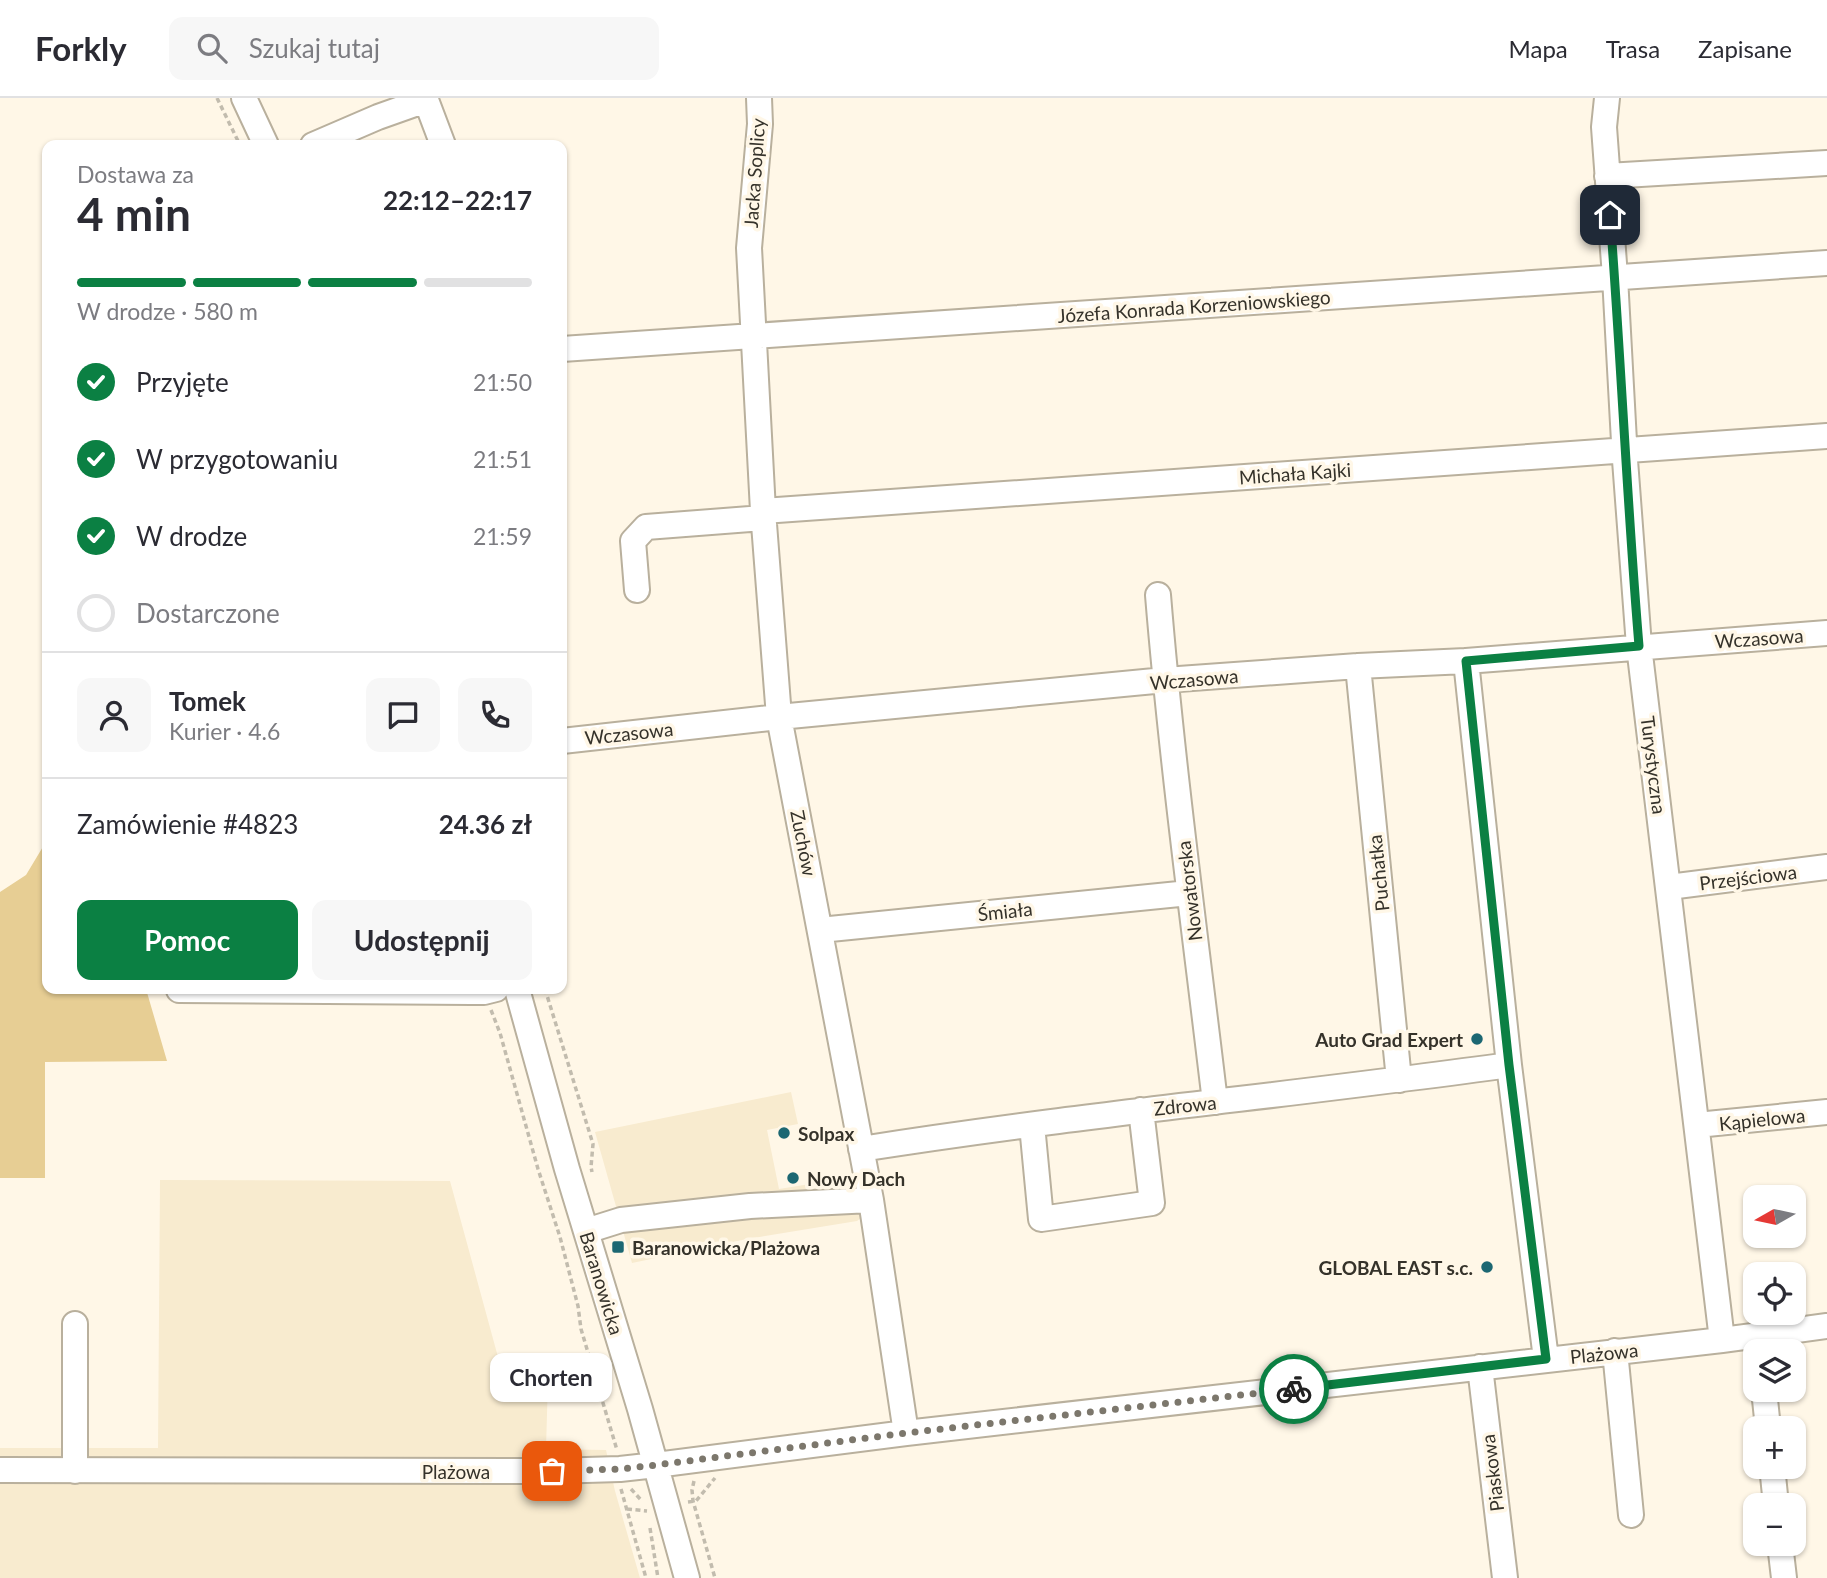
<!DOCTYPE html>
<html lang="pl">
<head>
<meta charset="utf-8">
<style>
	body { margin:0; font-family:Lato,sans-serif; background:#f7f7f7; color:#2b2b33; height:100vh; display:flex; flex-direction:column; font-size:26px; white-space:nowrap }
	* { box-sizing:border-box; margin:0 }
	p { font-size:23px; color:#7c7c81 }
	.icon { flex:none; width:38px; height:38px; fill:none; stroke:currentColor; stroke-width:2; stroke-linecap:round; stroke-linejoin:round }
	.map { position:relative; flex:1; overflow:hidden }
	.sheet { position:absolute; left:42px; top:42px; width:525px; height:854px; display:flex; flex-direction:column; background:#fff; border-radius:14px; box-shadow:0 2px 5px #0004 }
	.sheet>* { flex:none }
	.needle { width:46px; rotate:261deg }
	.tools { position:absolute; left:1743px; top:1087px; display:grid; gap:14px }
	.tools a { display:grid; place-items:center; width:63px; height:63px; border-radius:14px; background:#fff; box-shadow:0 2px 5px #0004; font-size:35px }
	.pin { position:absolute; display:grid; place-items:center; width:60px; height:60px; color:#fff; margin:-30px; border-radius:14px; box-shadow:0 4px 10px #0006 }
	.courier { position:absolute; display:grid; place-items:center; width:70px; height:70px; margin:-35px; border:5px solid #0b8043; border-radius:50%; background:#fff; color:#222; box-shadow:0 2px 9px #0007 }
	.bubble { position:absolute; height:49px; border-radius:14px; background:#fff; box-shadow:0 2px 5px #0004; font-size:23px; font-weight:700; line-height:49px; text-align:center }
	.overview em { font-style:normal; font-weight:700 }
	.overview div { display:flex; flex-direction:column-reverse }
	.overview { display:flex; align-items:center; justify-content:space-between; height:119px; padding:0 35px }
	h1 { font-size:46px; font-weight:700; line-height:52px }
	.bar { display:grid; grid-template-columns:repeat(4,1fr); gap:10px 7px; align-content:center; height:84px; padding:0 35px }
	.bar i { height:9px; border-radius:5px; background:#e1e1e2 }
	.bar .selected { background:#0b8043 }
	.bar p { grid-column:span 4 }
	.line { display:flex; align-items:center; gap:18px; padding:0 35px; border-top:2px solid #e1e1e2 }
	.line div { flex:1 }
	.round { display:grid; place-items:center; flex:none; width:74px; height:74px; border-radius:14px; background:#f7f7f7 }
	ol { padding:0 35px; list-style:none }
	li { display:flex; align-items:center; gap:21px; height:77px }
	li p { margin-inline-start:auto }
	li .icon { padding:7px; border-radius:50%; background:#0b8043; color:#fff; stroke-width:4 }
	li:last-child { color:#7c7c81 }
	li i { width:38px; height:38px; border:4px solid #e1e1e2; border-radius:50% }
	.action { display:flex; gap:14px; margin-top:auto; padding:14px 35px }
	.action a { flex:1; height:80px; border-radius:14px; background:#0b8043; color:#fff; font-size:28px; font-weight:700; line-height:80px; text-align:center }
	.action a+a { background:#f7f7f7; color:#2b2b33 }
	header { display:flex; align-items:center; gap:42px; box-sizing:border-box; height:98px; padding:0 35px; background:#fff; border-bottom:2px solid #e1e1e2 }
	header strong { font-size:33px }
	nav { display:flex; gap:38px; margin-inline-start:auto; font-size:24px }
	.search { width:490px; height:63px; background:#f7f7f7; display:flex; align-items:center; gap:18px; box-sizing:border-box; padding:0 24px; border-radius:14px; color:#7c7c81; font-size:26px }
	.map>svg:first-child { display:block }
	.built { fill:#f8ebcf }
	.green { fill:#e7ce94 }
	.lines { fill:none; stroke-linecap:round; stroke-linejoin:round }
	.minor-casing { stroke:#b9b09d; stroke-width:28 }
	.path { stroke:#c2bcae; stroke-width:3.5; stroke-dasharray:5 3.5; stroke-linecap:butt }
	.minor { stroke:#fff; stroke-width:24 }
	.done { stroke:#7c776c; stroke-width:7; stroke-dasharray:0 12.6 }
	.route { stroke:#0b8043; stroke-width:9 }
	.poi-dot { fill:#1c6772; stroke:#fff7e7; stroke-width:2.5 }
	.labels { text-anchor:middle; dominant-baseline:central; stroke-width:7; stroke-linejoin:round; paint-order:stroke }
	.street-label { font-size:19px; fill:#35322a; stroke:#fff7e7 }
	.poi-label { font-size:19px; font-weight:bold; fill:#35322a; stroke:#fff7e7; text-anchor:start }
</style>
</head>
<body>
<header>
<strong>Forkly</strong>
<div class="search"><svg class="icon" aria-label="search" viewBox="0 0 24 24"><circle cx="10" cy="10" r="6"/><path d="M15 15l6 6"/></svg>Szukaj tutaj</div>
<nav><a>Mapa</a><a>Trasa</a><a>Zapisane</a></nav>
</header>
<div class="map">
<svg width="1827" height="1480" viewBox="0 0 1827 1480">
	<rect width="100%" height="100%" fill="#fff7e7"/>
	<path class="built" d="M791 994 798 1026 767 1032 779 1091 810 1086 811 1091 855 1089 861 1120 857 1123 747 1141 632 1165 595 1034Z
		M160 1082 450 1083 504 1281H548L546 1351 606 1352 615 1393 640 1480H0V1350H158Z"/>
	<path class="green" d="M47 742V891H146L167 963 45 964V1080H0V794L26 777Z"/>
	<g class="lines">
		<g class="minor-casing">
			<path id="minor" d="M244 0 266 47
				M759 0 760 26 749 150 763 413 779 619 871 1102 906 1335
				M1607 0 1604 29 1615 179 1625 362 1639 548 1722 1242
				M313 47 378 19 426 2 443 47
				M1607 78 1827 65
				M562 251 1827 165
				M763 413 1827 338
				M637 492 633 443 646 429 763 420
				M1158 497C1172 667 1195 835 1215 1004
				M1466 563 1509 967 1546 1261
				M1358 568 1399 982
				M562 643 779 619 1165 582 1358 568 1466 563 1827 535
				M1669 789 1827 769
				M820 832 1189 795
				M517 891 567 1071 640 1311 687 1480
				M179 892 472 894H484L496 891
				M1032 1027 1041 1121 1152 1105 1141 1012
				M1697 1027 1827 1014
				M861 1051C1076 1017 1293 997 1509 967
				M586 1133 621 1122 750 1108 871 1102
				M1615 1253 1631 1417
				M1480 1269 1505 1480
				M1764 1292 1768 1330
				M1772 1368 1776 1407
				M0 1372 552 1373 620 1371 656 1367 906 1335 1722 1242 1827 1228
				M75 1373V1226
				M1780 1446 1784 1480"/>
		</g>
		<path class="path" d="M217 0 240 47
			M545 891 593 1046 591 1069 592 1074
			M491 912 500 935 538 1071 560 1139 578 1208 581 1231 617 1352
			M1753 1259 1755 1276
			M694 1383 692 1392 693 1403 715 1480
			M621 1391 646 1480
			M631 1391 642 1403
			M688 1404 696 1403 715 1380
			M627 1411 647 1413
			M650 1430 658 1480"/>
		<use href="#minor" class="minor"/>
	</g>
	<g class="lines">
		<path class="done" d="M552 1373 620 1371 656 1367 906 1335 1294 1291"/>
		<path class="route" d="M1294 1291 1546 1261 1509 967 1466 563 1639 548C1627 405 1621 261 1610 117"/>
	</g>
	<g class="poi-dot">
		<circle cx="1477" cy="941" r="7"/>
		<circle cx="784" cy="1035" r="7"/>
		<circle cx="793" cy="1080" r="7"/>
		<rect x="611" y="1142" width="14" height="14" rx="3.5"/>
		<circle cx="1487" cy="1169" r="7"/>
	</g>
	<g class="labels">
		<g class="street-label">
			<text transform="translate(754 75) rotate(-86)">Jacka Soplicy</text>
			<text transform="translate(1194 208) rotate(-4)">Józefa Konrada Korzeniowskiego</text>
			<text transform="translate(1295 375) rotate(-4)">Michała Kajki</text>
			<text transform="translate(1759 540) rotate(-4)">Wczasowa</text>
			<text transform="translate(1194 581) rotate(-5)">Wczasowa</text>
			<text transform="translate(629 635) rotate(-6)">Wczasowa</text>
			<text transform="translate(1654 667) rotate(83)">Turystyczna</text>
			<text transform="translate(804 745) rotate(79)">Zuchów</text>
			<text transform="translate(1378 775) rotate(-96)">Puchatka</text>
			<text transform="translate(1748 779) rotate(-7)">Przejściowa</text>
			<text transform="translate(1189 793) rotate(-97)">Nowatorska</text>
			<text transform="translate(1005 813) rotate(-6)">Śmiała</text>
			<text transform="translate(1185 1007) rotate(-6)">Zdrowa</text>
			<text transform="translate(1762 1021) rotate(-6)">Kąpielowa</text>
			<text transform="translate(602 1185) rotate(73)">Baranowicka</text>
			<text transform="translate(1604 1255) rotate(-6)">Plażowa</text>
			<text x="456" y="1373">Plażowa</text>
			<text transform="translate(1492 1375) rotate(-97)">Piaskowa</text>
		</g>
		<g class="poi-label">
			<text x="1463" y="941" text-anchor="end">Auto Grad Expert</text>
			<text x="798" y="1035">Solpax</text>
			<text x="807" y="1080">Nowy Dach</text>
			<text x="632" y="1149">Baranowicka/Plażowa</text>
			<text x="1473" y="1169" text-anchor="end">GLOBAL EAST s.c.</text>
		</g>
	</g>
</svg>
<div class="tools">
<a><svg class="needle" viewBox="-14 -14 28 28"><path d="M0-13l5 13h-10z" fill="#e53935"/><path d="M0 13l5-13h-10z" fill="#7c7c81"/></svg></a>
<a><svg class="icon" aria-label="locate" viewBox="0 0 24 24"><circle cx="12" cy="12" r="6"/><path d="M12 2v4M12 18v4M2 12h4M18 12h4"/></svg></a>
<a><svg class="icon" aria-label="layers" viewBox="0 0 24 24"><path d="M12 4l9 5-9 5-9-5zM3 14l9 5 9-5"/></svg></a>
<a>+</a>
<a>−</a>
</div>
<div class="pin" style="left:552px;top:1373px;background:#ea580c"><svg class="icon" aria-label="bag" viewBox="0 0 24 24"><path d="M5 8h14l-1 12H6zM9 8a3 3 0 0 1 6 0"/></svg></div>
<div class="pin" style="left:1610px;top:117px;background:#1f2937"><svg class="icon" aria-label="home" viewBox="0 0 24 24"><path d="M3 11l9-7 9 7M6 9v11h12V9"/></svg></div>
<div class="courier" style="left:1294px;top:1291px"><svg class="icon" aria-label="bike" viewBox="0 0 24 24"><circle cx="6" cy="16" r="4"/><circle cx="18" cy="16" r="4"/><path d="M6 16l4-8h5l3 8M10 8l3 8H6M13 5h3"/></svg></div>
<div class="bubble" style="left:490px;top:1255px;width:122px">Chorten</div>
<section class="sheet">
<div class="overview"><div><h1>4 min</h1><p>Dostawa za</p></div><em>22:12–22:17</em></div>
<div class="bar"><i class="selected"></i><i class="selected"></i><i class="selected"></i><i></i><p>W drodze · 580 m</p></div>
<ol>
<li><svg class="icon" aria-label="check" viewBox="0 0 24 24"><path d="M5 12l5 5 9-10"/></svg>Przyjęte<p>21:50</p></li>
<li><svg class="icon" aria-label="check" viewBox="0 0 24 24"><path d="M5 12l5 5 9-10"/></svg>W przygotowaniu<p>21:51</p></li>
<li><svg class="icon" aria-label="check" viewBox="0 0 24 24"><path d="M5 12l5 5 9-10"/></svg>W drodze<p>21:59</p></li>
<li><i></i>Dostarczone</li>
</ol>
<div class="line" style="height:126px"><a class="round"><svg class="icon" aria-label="person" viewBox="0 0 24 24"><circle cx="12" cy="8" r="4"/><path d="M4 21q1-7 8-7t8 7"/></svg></a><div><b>Tomek</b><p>Kurier · 4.6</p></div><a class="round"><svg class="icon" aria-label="chat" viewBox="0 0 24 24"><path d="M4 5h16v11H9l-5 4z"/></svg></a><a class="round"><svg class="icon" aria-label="phone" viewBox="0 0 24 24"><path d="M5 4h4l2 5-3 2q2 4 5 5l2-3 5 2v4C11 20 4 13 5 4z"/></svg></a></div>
<div class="line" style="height:91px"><div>Zamówienie #4823</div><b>24.36 zł</b></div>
<div class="action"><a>Pomoc</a><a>Udostępnij</a></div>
</section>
</div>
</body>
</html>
